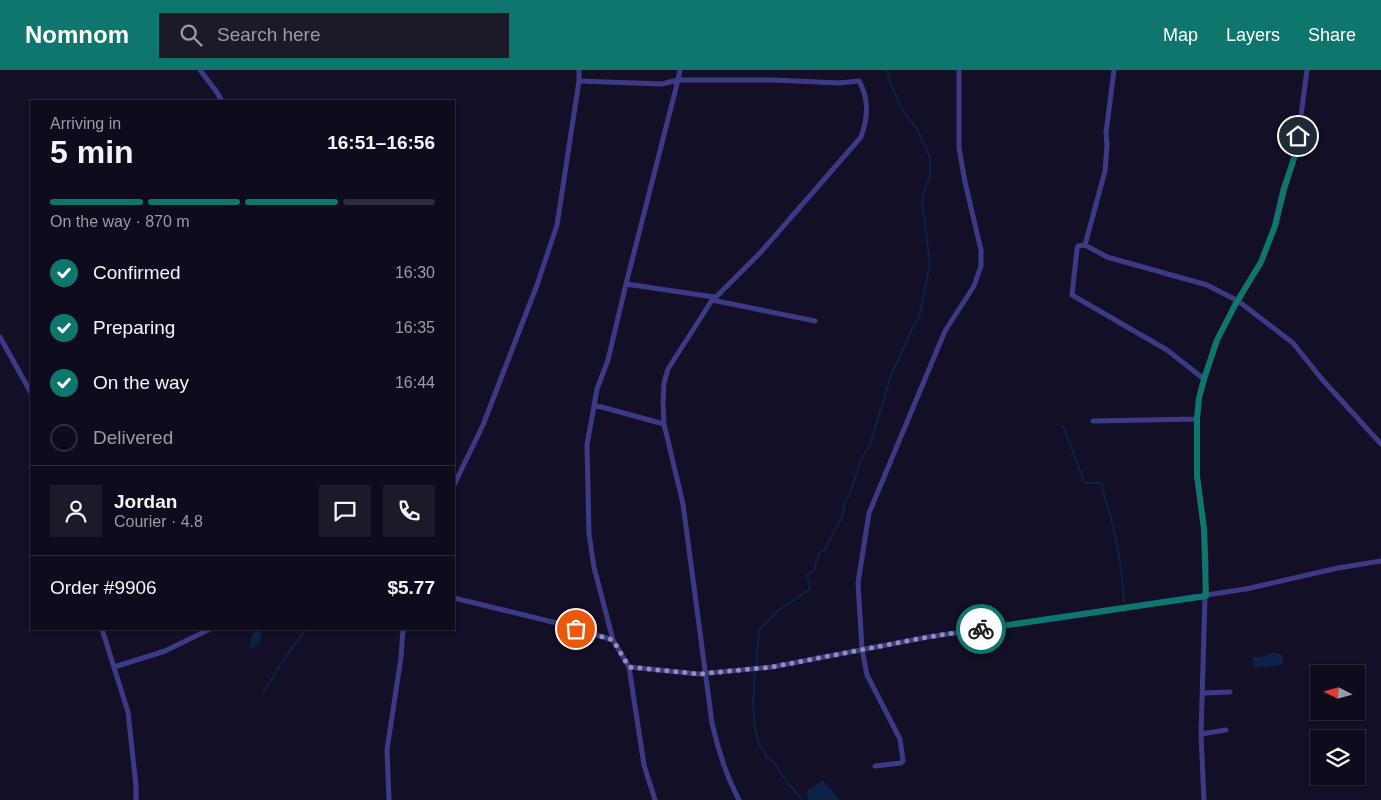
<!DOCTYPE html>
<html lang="en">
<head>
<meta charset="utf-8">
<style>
	body { margin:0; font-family:Arial,sans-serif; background:#1c1929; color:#f1f3f6; height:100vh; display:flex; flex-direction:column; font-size:19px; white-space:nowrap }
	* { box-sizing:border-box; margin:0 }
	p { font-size:16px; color:#9b9ba3 }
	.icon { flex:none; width:28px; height:28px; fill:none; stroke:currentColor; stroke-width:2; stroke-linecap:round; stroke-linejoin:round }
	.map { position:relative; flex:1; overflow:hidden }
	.sheet { position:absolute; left:30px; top:30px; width:425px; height:530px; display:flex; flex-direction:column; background:#0e0b1c; border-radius:0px; box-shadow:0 1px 4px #0004,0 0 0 1px #2e2b3b }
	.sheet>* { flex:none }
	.needle { width:32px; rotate:276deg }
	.buttons { position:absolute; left:1310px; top:595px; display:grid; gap:10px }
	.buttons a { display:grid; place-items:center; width:55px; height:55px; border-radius:0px; background:#0e0b1c; box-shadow:0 1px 4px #0004,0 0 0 1px #2e2b3b; font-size:25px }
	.pin { position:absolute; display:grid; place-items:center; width:42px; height:42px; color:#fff; margin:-21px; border:2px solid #fff; border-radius:50%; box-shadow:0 1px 5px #0007 }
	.courier { position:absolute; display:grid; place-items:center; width:50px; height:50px; margin:-25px; border:4px solid #0f766e; border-radius:50%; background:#fff; color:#222; box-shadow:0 1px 6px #0007 }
	.headline em { font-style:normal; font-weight:700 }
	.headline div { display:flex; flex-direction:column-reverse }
	.headline { display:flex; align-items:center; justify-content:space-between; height:85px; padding:0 20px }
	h1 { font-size:32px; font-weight:700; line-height:38px }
	.bar { display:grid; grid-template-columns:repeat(4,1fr); gap:8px 5px; align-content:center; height:60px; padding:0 20px }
	.bar i { height:6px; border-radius:4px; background:#2e2b3b }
	.bar .on { background:#0f766e }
	.bar p { grid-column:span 4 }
	.line { display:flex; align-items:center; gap:12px; padding:0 20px; border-top:1px solid #2e2b3b }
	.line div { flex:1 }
	.round { display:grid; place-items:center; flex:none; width:52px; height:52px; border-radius:0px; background:#1c1929 }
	ol { padding:0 20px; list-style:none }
	li { display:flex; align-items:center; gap:15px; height:55px }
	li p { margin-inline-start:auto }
	li .icon { padding:5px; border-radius:50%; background:#0f766e; color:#fff; stroke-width:4 }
	li:last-child { color:#9b9ba3 }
	li i { width:28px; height:28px; border:2px solid #2e2b3b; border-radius:50% }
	header { display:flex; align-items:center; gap:30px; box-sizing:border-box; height:70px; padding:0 25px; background:#0f766e; color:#fff }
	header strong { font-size:24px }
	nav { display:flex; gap:28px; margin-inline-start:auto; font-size:18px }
	.search { width:350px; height:45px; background:#1c1929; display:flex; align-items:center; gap:12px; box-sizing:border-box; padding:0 18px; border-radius:0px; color:#9b9ba3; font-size:19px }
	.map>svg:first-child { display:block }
	.water { fill:#0c2248 }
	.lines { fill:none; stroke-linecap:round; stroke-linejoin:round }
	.stream { stroke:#0c2248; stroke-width:2 }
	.street { stroke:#3d3a85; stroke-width:5 }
	.done { stroke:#948fb3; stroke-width:5; stroke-dasharray:0 9 }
	.route { stroke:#0f766e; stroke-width:6 }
</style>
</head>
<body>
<header>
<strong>Nomnom</strong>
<div class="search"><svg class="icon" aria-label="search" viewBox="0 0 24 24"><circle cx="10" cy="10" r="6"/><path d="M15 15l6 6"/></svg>Search here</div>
<nav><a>Map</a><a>Layers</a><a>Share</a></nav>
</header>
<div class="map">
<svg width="1381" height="730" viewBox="0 0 1381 730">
	<rect width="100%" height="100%" fill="#130f26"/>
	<path class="water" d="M256 561 261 562V570L252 579 250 577C250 571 252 565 256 561Z
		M1275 582 1280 584 1283 587V593L1279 595 1254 598 1253 587H1261Z
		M823 710 839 730H809L807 726V721Z"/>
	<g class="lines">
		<path class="stream" d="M1063 356 1085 413H1101C1113 454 1122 488 1124 532
			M756 596 759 560 779 540 810 519 807 505 814 501 819 483 825 479 843 445 844 434 850 423 860 393 870 374 892 303 914 255 919 248 930 195 922 130 930 105V87L917 59 903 41 890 12 887 0
			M755 602 753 634 755 658 759 674 766 686 775 694 789 715 803 730
			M263 623 284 589 306 559"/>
		<path class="street" d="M200 0 216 21 222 31
			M1114 0 1106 63 1107 76 1105 101 1085 175 1107 187 1207 215 1238 231 1293 273 1321 308 1381 374
			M579 11 662 14 678 10H774L839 13 859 11C869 28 868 48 861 67L760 183 717 226 714 227 626 214
			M1085 175 1078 176 1077 179 1072 225 1167 280 1204 309
			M714 227 668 299 664 313 663 332 664 354 683 434 712 653C718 680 726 705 739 730
			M712 230 815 251
			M0 267 31 323
			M594 335 664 354
			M1093 351 1197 349
			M454 415 483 355 537 215 557 155 579 11V0
			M454 528 557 553 613 570 629 597 699 604 772 597 928 567 1246 519 1338 498 1381 491
			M102 559 128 642 136 716V730
			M613 570 594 497 589 464 587 375 597 319 608 290 626 214 675 22 680 0
			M114 597 165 581 210 559
			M629 597 644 695 655 730
			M1202 623 1230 622
			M1201 664 1226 660
			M875 696 901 693 903 691 900 669 867 605 862 579 858 513 869 443 945 261 974 216 981 196V180L965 112 959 78V0
			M389 730 387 680 401 587 403 559
			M1204 730 1201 664 1206 493 1204 459 1197 406V349L1199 328 1204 309 1217 270 1235 235 1261 192 1275 155 1283 119 1296 83 1307 0"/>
	</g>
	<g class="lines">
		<path class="done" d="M576 559 613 570 629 597 699 604 772 597 928 567 981 559"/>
		<path class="route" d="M981 559 1206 526 1204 459 1197 406V348L1199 328 1204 309 1217 270 1235 235 1261 192 1275 156 1284 119 1296 82 1298 66"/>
	</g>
</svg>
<div class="buttons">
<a><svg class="needle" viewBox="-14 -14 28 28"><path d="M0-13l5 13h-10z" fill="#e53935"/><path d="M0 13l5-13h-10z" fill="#9b9ba3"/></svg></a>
<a><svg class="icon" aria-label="layers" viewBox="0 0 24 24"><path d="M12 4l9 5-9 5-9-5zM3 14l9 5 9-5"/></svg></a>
</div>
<div class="pin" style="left:576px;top:559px;background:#ea580c"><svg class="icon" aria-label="bag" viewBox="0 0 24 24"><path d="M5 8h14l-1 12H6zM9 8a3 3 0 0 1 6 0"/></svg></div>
<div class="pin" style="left:1298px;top:66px;background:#1f2937"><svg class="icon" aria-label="home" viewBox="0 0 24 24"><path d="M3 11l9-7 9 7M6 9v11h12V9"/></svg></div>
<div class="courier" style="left:981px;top:559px"><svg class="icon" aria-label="bike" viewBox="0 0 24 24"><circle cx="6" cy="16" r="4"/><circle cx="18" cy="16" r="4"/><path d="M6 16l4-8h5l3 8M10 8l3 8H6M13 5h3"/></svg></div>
<section class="sheet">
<div class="headline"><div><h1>5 min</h1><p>Arriving in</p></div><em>16:51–16:56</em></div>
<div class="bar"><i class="on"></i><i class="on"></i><i class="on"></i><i></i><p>On the way · 870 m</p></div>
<ol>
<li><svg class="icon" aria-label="check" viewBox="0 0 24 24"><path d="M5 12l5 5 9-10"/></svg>Confirmed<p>16:30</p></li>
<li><svg class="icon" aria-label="check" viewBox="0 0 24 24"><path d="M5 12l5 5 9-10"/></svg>Preparing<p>16:35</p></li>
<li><svg class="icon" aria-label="check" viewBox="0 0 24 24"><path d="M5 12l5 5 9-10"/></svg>On the way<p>16:44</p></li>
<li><i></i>Delivered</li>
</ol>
<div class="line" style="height:90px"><a class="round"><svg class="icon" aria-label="person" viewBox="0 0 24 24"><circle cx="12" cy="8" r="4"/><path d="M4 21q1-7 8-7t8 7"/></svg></a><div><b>Jordan</b><p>Courier · 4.8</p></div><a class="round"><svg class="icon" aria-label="chat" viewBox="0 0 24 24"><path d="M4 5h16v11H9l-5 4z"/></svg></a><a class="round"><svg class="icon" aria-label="phone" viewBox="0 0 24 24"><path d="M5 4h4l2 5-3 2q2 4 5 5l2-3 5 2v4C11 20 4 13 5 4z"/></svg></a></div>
<div class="line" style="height:65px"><div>Order #9906</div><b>$5.77</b></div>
</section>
</div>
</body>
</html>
